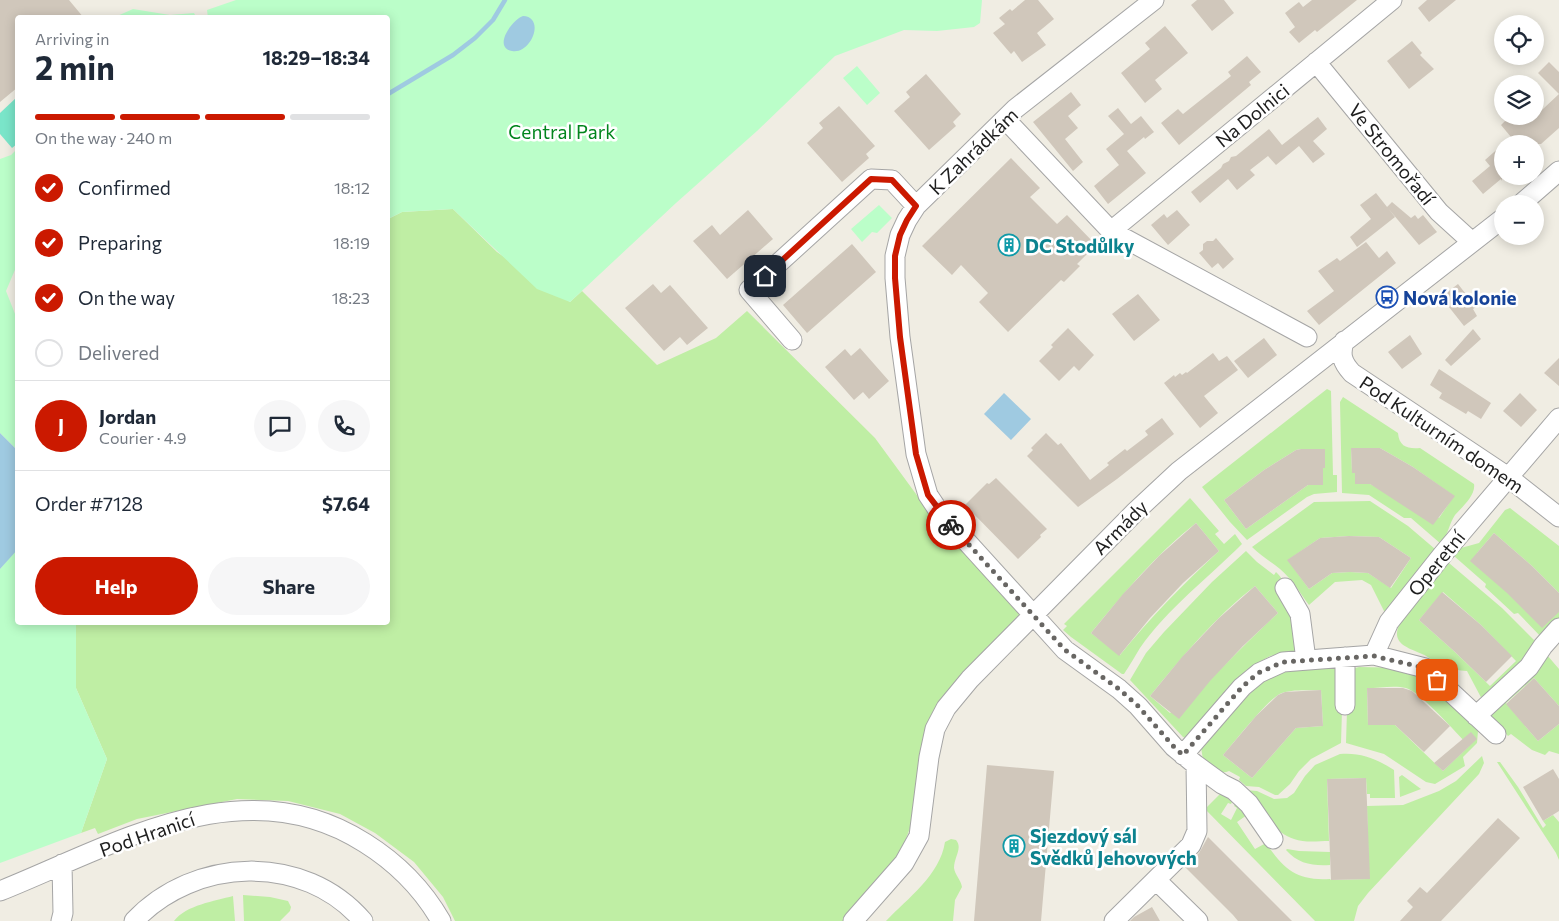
<!DOCTYPE html>
<html lang="en">
<head>
<meta charset="utf-8">
<style>
	body { margin:0; font-family:Commissioner,sans-serif; background:#f6f6f7; color:#1f2937; height:100vh; display:flex; flex-direction:column; font-size:19px; white-space:nowrap }
	* { box-sizing:border-box; margin:0 }
	p { font-size:16px; color:#747a83 }
	.icon { flex:none; width:28px; height:28px; fill:none; stroke:currentColor; stroke-width:2; stroke-linecap:round; stroke-linejoin:round }
	.map { position:relative; flex:1; overflow:hidden }
	.sheet { position:absolute; left:15px; top:15px; width:375px; height:610px; display:flex; flex-direction:column; background:#fff; border-radius:5px; box-shadow:0 2px 12px #0003 }
	.sheet>* { flex:none }
	.tools { position:absolute; left:1494px; top:15px; display:grid; gap:10px }
	.tools a { display:grid; place-items:center; width:50px; height:50px; border-radius:50%; background:#fff; box-shadow:0 2px 12px #0003; font-size:25px }
	.pin { position:absolute; display:grid; place-items:center; width:42px; height:42px; color:#fff; margin:-21px; border-radius:10px; box-shadow:0 2px 8px #0006 }
	.courier { position:absolute; display:grid; place-items:center; width:50px; height:50px; margin:-25px; border:4px solid #cb1900; border-radius:50%; background:#fff; color:#222; box-shadow:0 1px 6px #0007 }
	.headline em { font-style:normal; font-weight:700 }
	.headline div { display:flex; flex-direction:column-reverse }
	.headline { display:flex; align-items:center; justify-content:space-between; height:85px; padding:0 20px }
	h1 { font-size:32px; font-weight:700; line-height:38px }
	.bar { display:grid; grid-template-columns:repeat(4,1fr); gap:8px 5px; align-content:center; height:60px; padding:0 20px }
	.bar i { height:6px; border-radius:4px; background:#e0e1e3 }
	.bar .active { background:#cb1900 }
	.bar p { grid-column:span 4 }
	.line { display:flex; align-items:center; gap:12px; padding:0 20px; border-top:1px solid #e0e1e3 }
	.line div { flex:1 }
	.round { display:grid; place-items:center; flex:none; width:52px; height:52px; border-radius:26px; background:#f6f6f7 }
	ol { padding:0 20px; list-style:none }
	li { display:flex; align-items:center; gap:15px; height:55px }
	li p { margin-inline-start:auto }
	li .icon { padding:5px; border-radius:50%; background:#cb1900; color:#fff; stroke-width:4 }
	li:last-child { color:#747a83 }
	li i { width:28px; height:28px; border:2px solid #e0e1e3; border-radius:50% }
	.button { display:flex; gap:10px; margin-top:auto; padding:10px 20px }
	.button a { flex:1; height:58px; border-radius:30px; background:#cb1900; color:#fff; font-size:20px; font-weight:700; line-height:58px; text-align:center }
	.button a+a { background:#f6f6f7; color:#1f2937 }
	.map>svg:first-child { display:block }
	.grass { fill:#bfeea4; fill-rule:evenodd }
	.park { fill:#bbfec9 }
	.pitch { fill:#7ae5c9 }
	.water { fill:#9fcae1 }
	.lines { fill:none; stroke-linecap:round; stroke-linejoin:round }
	.stream { stroke:#9fcae1; stroke-width:4.5 }
	.building { fill:#d0c7bb }
	.minor-casing { stroke:#a5a5a5; stroke-width:21 }
	.minor { stroke:#fff; stroke-width:19 }
	.done { stroke:#686663; stroke-width:5; stroke-dasharray:0 9 }
	.route { stroke:#cb1900; stroke-width:6 }
	.labels { text-anchor:middle; dominant-baseline:central; stroke-width:5; stroke-linejoin:round; paint-order:stroke }
	.street-label { font-size:19px; fill:#1e1e1e; stroke:#fff }
	.park-label { font-size:19px; fill:#02851d; stroke:#fff }
	.culture-label { font-size:19px; font-weight:bold; fill:#0d838f; stroke:#fff; text-anchor:start }
	.transit-label { font-size:19px; font-weight:bold; fill:#164399; stroke:#fff; text-anchor:start }
</style>
</head>
<body>
<div class="map">
<svg width="1559" height="921" viewBox="0 0 1559 921">
	<rect width="100%" height="100%" fill="#f0ede3"/>
	<path class="grass" d="M453 209 497 252 570 302 582 291 657 365 716 338 747 311 875 438 927 509 1020 614 938 706 915 815 902 849 878 887 844 921H455L443 897 414 862 375 833 340 814 288 801 237 799 137 819 98 834 95 828 81 833 107 759 76 688V623L388 622V219L402 212Z
		M1327 389 1331 391 1333 475H1337V492L1314 494 1307 497 1247 540 1230 522 1202 487ZM1301 449H1325V468H1323L1322 485H1308L1246 529 1224 500 1264 470 1296 450Z
		M1343 397 1398 433C1399 447 1408 449 1420 448L1474 484C1476 495 1462 507 1455 515 1449 524 1448 535 1441 544L1411 518H1404L1369 495 1342 493 1340 402ZM1351 448H1380L1413 467 1454 496 1439 518 1370 484H1355V473L1352 472Z
		M1190 498 1219 531 1215 534 1224 544 1235 534 1242 544C1209 577 1167 609 1140 648 1135 656 1130 665 1124 674H1122L1071 637 1063 630 1067 626 1064 624ZM1196 523 1219 551C1183 584 1150 618 1120 655L1091 633C1123 594 1156 554 1196 523Z
		M1370 501 1408 526 1435 549 1385 613 1371 585 1362 580 1335 582 1309 605C1300 593 1292 579 1280 569 1270 561 1261 556 1252 547L1314 502ZM1349 536 1379 537 1411 558 1391 588 1368 573 1350 572 1332 573 1309 589 1288 560 1320 538Z
		M1510 508 1559 546V593L1532 566 1494 533 1477 553 1559 611V624L1543 639 1518 613 1514 614 1485 587 1486 584 1454 556 1461 548 1479 543 1505 510Z
		M1246 551 1257 562 1274 575 1276 572C1294 588 1294 628 1297 651L1270 656 1252 666 1186 738 1183 737 1130 680 1146 653 1164 632 1212 582ZM1255 586 1278 613C1242 646 1210 683 1170 713L1150 696C1182 657 1215 617 1255 586Z
		M1449 563 1502 608 1537 643 1484 703 1467 671C1459 670 1450 670 1443 667 1436 664 1430 657 1422 654 1406 647 1389 643 1401 621ZM1443 592 1481 625 1516 661 1490 686 1455 652 1419 620Z
		M1547 655 1559 669V706L1534 678 1506 703 1538 741 1559 724V754L1549 751 1545 755 1532 750 1511 734 1508 736 1490 716Z
		M1335 667 1338 670 1342 711 1341 743 1311 759 1299 771 1290 784 1278 795H1275L1259 787 1246 786 1239 780 1240 777 1229 771C1219 776 1211 766 1203 760L1201 747 1258 685C1283 667 1306 669 1335 667ZM1321 690 1323 726 1296 728 1252 778 1223 755C1234 743 1269 697 1282 693 1294 689 1309 691 1321 690Z
		M1359 667 1408 668 1425 678 1478 731 1477 743 1463 757 1465 766 1435 784 1426 782 1384 754 1346 743 1347 710 1352 669ZM1367 688C1379 688 1395 685 1406 688 1421 692 1457 734 1469 746L1443 771 1395 725H1368Z
		M1340 754C1360 752 1377 759 1394 770L1395 798H1370V794H1367L1366 778 1327 779 1329 841C1318 841 1305 843 1294 839 1273 832 1258 807 1245 790L1257 791 1274 799 1287 798 1294 793 1305 776 1315 765Z
		M1482 756 1484 763 1479 774 1368 893 1358 906 1354 921H1315L1205 809 1222 792 1233 800 1231 804 1228 803 1221 814 1231 820 1237 808 1234 806 1236 803 1247 815 1237 822 1255 849 1266 843C1284 870 1297 881 1330 879L1331 880 1369 879 1367 806 1403 805 1439 791 1456 781Z
		M1497 762H1500L1518 787 1543 828 1546 825 1543 821 1553 815 1559 822V860L1556 853Z
		M1402 775 1421 789 1400 797 1399 777Z
		M951 839 956 840C963 848 954 857 954 868 955 875 961 880 962 887L955 900 953 921H886C908 898 940 875 945 842Z
		M1287 849 1299 851 1330 852V865C1313 866 1298 864 1286 850Z
		M243 895 270 897 288 901 291 907 290 911 280 921H244Z
		M233 896 235 921H174C186 905 215 901 233 896Z"/>
	<path class="park" d="M236 0H982L980 23 974 27 937 31 904 30 835 56 757 131 676 203 570 302 537 289 453 209 402 212 388 219V18H208L207 10Z
		M133 9 170 15 194 13 196 17H115Z
		M857 66 880 93 867 105 843 78Z
		M17 149V265L6 291 17 319V450L0 433V159L11 155Z
		M879 205 892 218 877 233 872 232 862 242 851 229Z
		M17 549 18 622 76 623V688L107 759 81 833 0 863V569Z"/>
	<path class="pitch" d="M17 97V144L12 148 0 134V113Z"/>
	<path class="water" d="M523 16C546 17 531 55 512 51 492 47 513 19 523 16Z
		M1004 393 1031 419 1011 440 984 414Z
		M0 433 17 450 18 549 0 569Z"/>
	<g class="lines">
		<path class="stream" d="M388 94 453 55 475 38 493 20 505 0"/>
	</g>
	<path class="building" d="M0 0H69L84 18H18V87L0 102Z
		M1025 0H1038L1054 19 1037 33 1046 45 1022 62 1014 51 1011 54 993 33 1005 24 999 18 1010 9 1012 11Z
		M1197 0H1224L1234 13 1212 31 1191 5Z
		M1312 0H1357L1317 32 1315 30 1299 43 1289 32 1295 27 1285 13 1299 2 1303 7Z
		M1427 0H1456L1429 22 1418 8Z
		M1165 26 1188 53 1155 80 1162 89 1145 103 1121 73 1150 49 1145 43Z
		M1412 41 1422 53 1420 55 1434 69 1409 89 1387 61Z
		M1247 56 1261 72 1249 82 1251 85 1179 145 1161 123 1178 109 1183 114 1231 76 1228 72Z
		M1549 62 1559 72V128L1541 144H1504L1511 137 1501 125 1510 116H1522L1528 123 1559 94 1538 73Z
		M926 74 961 114 953 122 956 126 929 150 894 111 910 97 906 92Z
		M1071 92 1081 105 1068 116 1078 128 1065 139 1083 162 1073 171 1033 122Z
		M839 106 875 146 866 154 869 158 842 182 807 143 823 128 819 123Z
		M1118 108 1131 124 1141 116 1154 132 1145 139 1144 137 1127 151 1146 173 1108 204 1094 186 1119 165 1106 149 1124 134 1108 116Z
		M1318 117 1327 129 1313 141 1325 154 1313 163 1299 146 1276 165 1268 156 1250 170 1255 175 1237 190 1228 179 1200 203 1191 192 1221 168 1223 164 1229 161 1231 157 1236 156 1269 129 1282 145Z
		M1502 145V181L1501 179 1483 194 1472 181 1490 166 1485 160Z
		M1011 158 1040 188 1030 197 1057 224 1067 215 1096 245 1077 264 1080 266 1064 282 1061 280 1008 332 979 302 988 293 961 265 952 275 922 246Z
		M1376 193 1395 217 1357 247 1350 237 1371 219 1360 205Z
		M1392 202 1411 218 1415 215 1418 219 1423 215 1437 232 1419 245 1387 207Z
		M748 210 773 239 727 279 693 241 712 225 720 235Z
		M1177 210 1190 225 1168 245 1151 225 1164 214 1167 218Z
		M1216 238 1234 259 1223 269 1218 263 1212 268 1199 253 1203 250V244L1207 241H1213Z
		M1366 242 1379 258 1387 251 1396 263 1319 325 1307 311 1334 291 1318 271 1337 258 1340 261Z
		M852 244 876 272 807 333 783 305Z
		M653 284 661 293 670 285 708 328 687 345 680 337 664 351 625 308Z
		M1458 284 1476 307 1473 309 1477 316 1464 326 1441 297Z
		M1138 294 1160 320 1134 341 1112 314Z
		M1068 328 1094 355 1079 371 1074 366 1059 381 1039 361 1053 347 1051 345Z
		M1473 329 1481 339 1451 366 1445 360Z
		M1410 335 1422 354 1402 369 1388 352Z
		M1264 338 1277 355 1248 378 1234 361Z
		M860 348 889 381 869 399 863 392 854 400 825 367 845 349 851 356Z
		M1213 353 1219 361 1227 356 1238 370 1204 396 1218 413 1200 428 1164 383 1174 375 1175 377 1180 373 1182 375 1186 372 1187 373Z
		M1559 358V386L1544 373Z
		M1439 369 1491 403 1481 419 1468 411 1466 414 1439 398 1442 393 1430 385Z
		M1520 393 1537 410 1521 427 1503 411Z
		M1162 418 1174 434 1117 479 1078 507 1027 456 1033 450 1031 448 1046 433 1058 445 1061 443 1090 480 1109 465 1107 463 1125 449 1127 451 1148 435 1145 431Z
		M1351 448H1380L1413 467 1455 496 1433 525 1370 484H1355V473H1352Z
		M1301 449H1325V468H1323V485H1308L1246 529 1224 500 1264 470 1296 450Z
		M996 478 1047 529 1040 535 1041 537 1018 559 965 505 987 483 989 484Z
		M1196 523 1219 551 1183 583 1150 618 1119 656 1091 633 1123 594 1159 556Z
		M1494 533 1532 566 1559 593V612L1542 628 1507 593 1470 561Z
		M1349 536 1379 537 1411 558 1390 588 1368 573 1350 572 1332 573 1309 589 1287 560 1320 538Z
		M1255 586 1278 613 1243 646 1210 681 1179 719 1150 696 1182 657 1218 619Z
		M1442 592 1481 625 1512 656 1486 682 1455 652 1419 620Z
		M1534 678 1559 706V724L1538 741 1506 704Z
		M1367 688H1403L1412 691 1450 726 1424 752 1395 725H1368Z
		M1321 690 1323 726 1296 728 1252 778 1223 755 1256 716 1278 695 1285 692Z
		M1471 732 1477 739 1443 771 1434 763Z
		M987 765 1054 771 1041 921H974Z
		M1553 769 1559 779V811L1543 821 1523 787Z
		M1366 778 1370 879 1331 880 1327 779Z
		M1498 818 1520 838 1441 921H1400L1413 907 1407 901 1420 887 1427 893Z
		M1208 837 1292 921H1238L1233 915 1185 867 1199 853Z
		M1152 907 1160 921H1130L1134 917Z"/>
	<g class="lines">
		<g class="minor-casing">
			<path id="minor" d="M1154 0 1015 109 916 206 907 220 900 235 895 256V278L900 337 916 454 928 495 938 510 1065 650 1119 689 1138 706 1174 747 1196 765 1222 784 1234 790 1249 804 1273 839
				M1316 62 1439 212 1472 242
				M1005 119 1111 231 1307 337
				M1521 204 1559 171
				M1111 231 1392 0
				M792 340 749 290 871 179 892 180 916 206
				M1344 341C1340 355 1342 362 1352 373L1508 477 1559 517
				M1285 588 1300 614 1306 660
				M1374 655 1389 622 1443 554 1559 418
				M1345 705V657
				M1476 716 1529 667 1543 646 1559 628
				M1183 755 1242 687 1259 673 1283 662 1321 659 1374 655 1425 668 1496 734
				M1156 880 1198 921
				M0 891C115 845 244 765 365 843 397 863 422 888 441 921
				M61 921 63 913 62 864
				M134 921C194 857 304 852 363 921
				M853 921 904 863 919 836 929 757 935 729 946 708 970 679 1135 512 1179 471 1502 219
				M1114 921 1191 845 1197 831 1196 765"/>
		</g>
		<use href="#minor" class="minor"/>
	</g>
	<g class="lines">
		<path class="done" d="M951 525 1065 650 1119 689 1138 706 1174 747 1183 755 1242 687 1258 673 1283 662 1374 656 1425 668 1437 680"/>
		<path class="route" d="M765 276 871 179 892 180 916 206 907 220 900 235 895 256V278L900 337 916 454 928 495 951 525"/>
	</g>
	<defs>
		<g id="building-ring" transform="scale(1.125)"><circle r="9.5" fill="#fff" stroke="#0f9aa8" stroke-width="1.5"/><path d="M-4-6H4V6H1V3H-1V6H-4ZM-2.5-4.3h1.7v1.8h-1.7ZM.8-4.3h1.7v1.8H.8ZM-2.5-1h1.7V.8h-1.7ZM.8-1h1.7V.8H.8Z" fill="#0f9aa8"/></g>
		<g id="bus-ring" transform="scale(1.125)"><circle r="9.5" fill="#fff" stroke="#1a4fb4" stroke-width="1.5"/><path d="M-5-6H5V4H4V6H2V4H-2V6H-4V4H-5ZM-3.5-4V0h7V-4ZM-3.5 1.2v1.5H-2V1.2ZM2 1.2v1.5H3.5V1.2Z" fill="#1a4fb4"/></g>
	</defs>
	<g fill-rule="evenodd">
		<use href="#building-ring" x="1009" y="245"/>
		<use href="#bus-ring" x="1387" y="297"/>
		<use href="#building-ring" x="1014" y="846"/>
	</g>
	<g class="labels">
		<g class="street-label">
			<text transform="translate(1252 115) rotate(-39)">Na Dolnici</text>
			<text transform="translate(973 151) rotate(-44)">K Zahrádkám</text>
			<text transform="translate(1392 154) rotate(51)">Ve Stromořadí</text>
			<text transform="translate(1442 434) rotate(34)">Pod Kulturním domem</text>
			<text transform="translate(1120 527) rotate(-45)">Armády</text>
			<text transform="translate(1436 563) rotate(-51)">Operetní</text>
			<text transform="translate(147 834) rotate(-19)">Pod Hranicí</text>
		</g>
		<g class="park-label">
			<text x="562" y="131">Central Park</text>
		</g>
		<g class="culture-label">
			<text x="1025" y="245">DC Stodůlky</text>
			<text x="1030" y="835">Sjezdový sál<tspan x="1030" dy="22">Svědků Jehovových</tspan></text>
		</g>
		<g class="transit-label">
			<text x="1403" y="297">Nová kolonie</text>
		</g>
	</g>
</svg>
<div class="tools">
<a><svg class="icon" aria-label="locate" viewBox="0 0 24 24"><circle cx="12" cy="12" r="6"/><path d="M12 2v4M12 18v4M2 12h4M18 12h4"/></svg></a>
<a><svg class="icon" aria-label="layers" viewBox="0 0 24 24"><path d="M12 4l9 5-9 5-9-5zM3 14l9 5 9-5"/></svg></a>
<a>+</a>
<a>−</a>
</div>
<div class="pin" style="left:1437px;top:680px;background:#ea580c"><svg class="icon" aria-label="bag" viewBox="0 0 24 24"><path d="M5 8h14l-1 12H6zM9 8a3 3 0 0 1 6 0"/></svg></div>
<div class="pin" style="left:765px;top:276px;background:#1f2937"><svg class="icon" aria-label="home" viewBox="0 0 24 24"><path d="M3 11l9-7 9 7M6 9v11h12V9"/></svg></div>
<div class="courier" style="left:951px;top:525px"><svg class="icon" aria-label="bike" viewBox="0 0 24 24"><circle cx="6" cy="16" r="4"/><circle cx="18" cy="16" r="4"/><path d="M6 16l4-8h5l3 8M10 8l3 8H6M13 5h3"/></svg></div>
<section class="sheet">
<div class="headline"><div><h1>2 min</h1><p>Arriving in</p></div><em>18:29–18:34</em></div>
<div class="bar"><i class="active"></i><i class="active"></i><i class="active"></i><i></i><p>On the way · 240 m</p></div>
<ol>
<li><svg class="icon" aria-label="check" viewBox="0 0 24 24"><path d="M5 12l5 5 9-10"/></svg>Confirmed<p>18:12</p></li>
<li><svg class="icon" aria-label="check" viewBox="0 0 24 24"><path d="M5 12l5 5 9-10"/></svg>Preparing<p>18:19</p></li>
<li><svg class="icon" aria-label="check" viewBox="0 0 24 24"><path d="M5 12l5 5 9-10"/></svg>On the way<p>18:23</p></li>
<li><i></i>Delivered</li>
</ol>
<div class="line" style="height:90px"><b class="round" style="background:#cb1900;color:#fff">J</b><div><b>Jordan</b><p>Courier · 4.9</p></div><a class="round"><svg class="icon" aria-label="chat" viewBox="0 0 24 24"><path d="M4 5h16v11H9l-5 4z"/></svg></a><a class="round"><svg class="icon" aria-label="phone" viewBox="0 0 24 24"><path d="M5 4h4l2 5-3 2q2 4 5 5l2-3 5 2v4C11 20 4 13 5 4z"/></svg></a></div>
<div class="line" style="height:65px"><div>Order #7128</div><b>$7.64</b></div>
<div class="button"><a>Help</a><a>Share</a></div>
</section>
</div>
</body>
</html>
